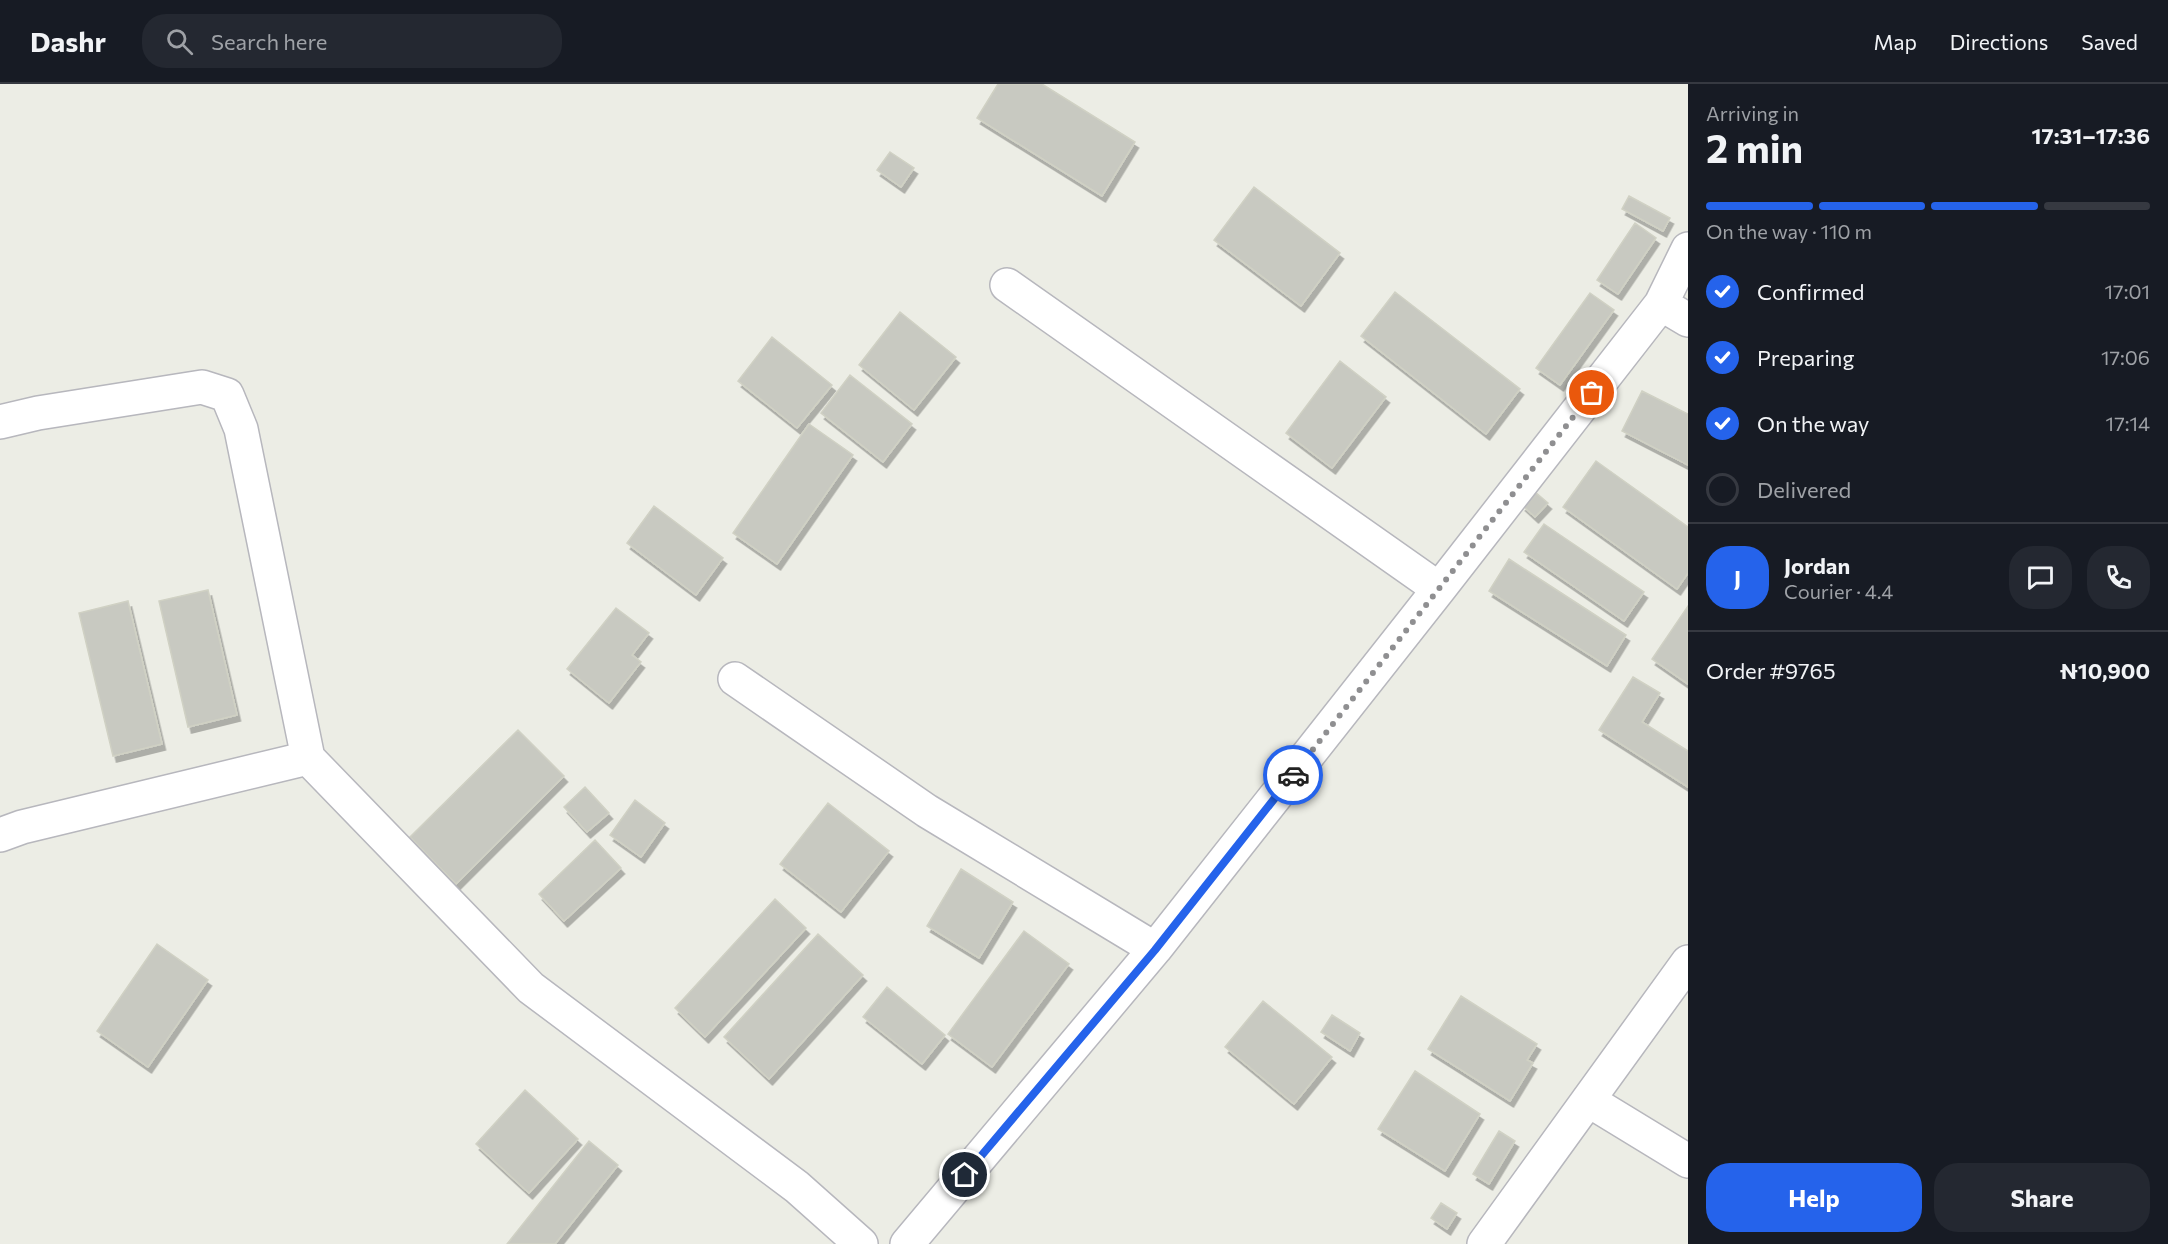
<!DOCTYPE html>
<html lang="en">
<head>
<meta charset="utf-8">
<style>
	body { margin:0; font-family:Commissioner,sans-serif; background:#242831; color:#f1f3f6; height:100vh; display:flex; flex-direction:column; font-size:22px; white-space:nowrap }
	* { box-sizing:border-box; margin:0 }
	p { font-size:20px; color:#9ea1a6 }
	.icon { flex:none; width:33px; height:33px; fill:none; stroke:currentColor; stroke-width:2; stroke-linecap:round; stroke-linejoin:round }
	.map { position:relative; flex:1; overflow:hidden }
	.drawer { display:flex; flex-direction:column; background:#171b24; width:480px }
	.drawer>* { flex:none }
	.pin { position:absolute; display:grid; place-items:center; width:51px; height:51px; color:#fff; margin:-26px; border:3px solid #fff; border-radius:50%; box-shadow:0 2px 6px #0007 }
	.courier { position:absolute; display:grid; place-items:center; width:60px; height:60px; margin:-30px; border:4px solid #2563eb; border-radius:50%; background:#fff; color:#222; box-shadow:0 2px 8px #0007 }
	.headline em { font-style:normal; font-weight:700 }
	.headline div { display:flex; flex-direction:column-reverse }
	.headline { display:flex; align-items:center; justify-content:space-between; height:102px; padding:0 18px }
	h1 { font-size:39px; font-weight:700; line-height:45px }
	.bar { display:grid; grid-template-columns:repeat(4,1fr); gap:9px 6px; align-content:center; height:72px; padding:0 18px }
	.bar i { height:8px; border-radius:4px; background:#363941 }
	.bar .on { background:#2563eb }
	.bar p { grid-column:span 4 }
	.line { display:flex; align-items:center; gap:15px; padding:0 18px; border-top:2px solid #363941 }
	.line div { flex:1 }
	.round { display:grid; place-items:center; flex:none; width:63px; height:63px; border-radius:24px; background:#242831 }
	ol { padding:0 18px; list-style:none }
	li { display:flex; align-items:center; gap:18px; height:66px }
	li p { margin-inline-start:auto }
	li .icon { padding:6px; border-radius:50%; background:#2563eb; color:#fff; stroke-width:4 }
	li:last-child { color:#9ea1a6 }
	li i { width:33px; height:33px; border:3px solid #363941; border-radius:50% }
	.primary-button { display:flex; gap:12px; margin-top:auto; padding:12px 18px }
	.primary-button a { flex:1; height:69px; border-radius:24px; background:#2563eb; color:#fff; font-size:24px; font-weight:700; line-height:69px; text-align:center }
	.primary-button a+a { background:#242831; color:#f1f3f6 }
	header { display:flex; align-items:center; gap:36px; box-sizing:border-box; height:84px; padding:0 30px; background:#171b24; border-bottom:2px solid #363941 }
	header strong { font-size:28px }
	nav { display:flex; gap:33px; margin-inline-start:auto; font-size:21px }
	.search { width:420px; height:54px; background:#242831; display:flex; align-items:center; gap:15px; box-sizing:border-box; padding:0 21px; border-radius:24px; color:#9ea1a6; font-size:22px }
	main { display:flex; flex:1; min-height:0 }
	.map>svg:first-child { display:block }
	.building { fill:#c8c9c1; stroke:#d0d1c4; stroke-width:1.5; filter:url(#shadow) }
	.lines { fill:none; stroke-linecap:round; stroke-linejoin:round }
	.street-casing { stroke:#b7b7bd; stroke-width:36 }
	.street { stroke:#fff; stroke-width:33 }
	.done { stroke:#8f8f91; stroke-width:6; stroke-dasharray:0 10.8 }
	.route { stroke:#2563eb; stroke-width:8 }
</style>
</head>
<body>
<header>
<strong>Dashr</strong>
<div class="search"><svg class="icon" aria-label="search" viewBox="0 0 24 24"><circle cx="10" cy="10" r="6"/><path d="M15 15l6 6"/></svg>Search here</div>
<nav><a>Map</a><a>Directions</a><a>Saved</a></nav>
</header>
<main>
<div class="map">
<svg width="1688" height="1160" viewBox="0 0 1688 1160">
	<defs>
		<filter id="shadow"><feDropShadow dx="3.5" dy="6" stdDeviation="0" flood-color="#0004"/></filter>
	</defs>
	<rect width="100%" height="100%" fill="#ecede5"/>
	<path class="building" d="M998 0H1042L1135 58 1102 112 977 34Z
		M890 68 914 84 901 103 877 86Z
		M1254 103 1340 169 1301 222 1214 156Z
		M1629 112 1670 134 1663 147 1622 125Z
		M1635 139 1656 154 1618 210 1597 196Z
		M1395 208 1520 305 1486 350 1361 252Z
		M1590 209 1614 226 1560 301 1536 284Z
		M900 228 956 273 914 326 859 281Z
		M772 253 832 301 797 344 738 297Z
		M1340 277 1386 313 1332 384 1286 349Z
		M850 291 912 340 883 378 821 329Z
		M1642 307 1688 330V381L1622 347Z
		M809 340 853 371 777 480 733 449Z
		M1596 377 1688 443V489L1677 505 1563 423Z
		M1534 407 1548 419 1535 433 1522 421Z
		M654 422 723 474 696 511 627 459Z
		M1544 440 1644 508 1624 537 1524 468Z
		M1509 475 1626 551 1607 582 1489 507Z
		M208 506 237 631 188 643 159 517Z
		M128 517 162 660 113 672 79 529Z
		M1688 522V600L1652 575Z
		M616 524 649 549 632 571 641 578 609 619 567 585Z
		M1633 593 1660 609 1642 638 1688 667V703L1599 646Z
		M518 646 564 692 456 800 410 753Z
		M585 703 609 729 587 748 564 723Z
		M635 716 665 739 641 773 610 751Z
		M828 719 889 767 841 828 780 780Z
		M595 756 621 784 564 837 539 810Z
		M961 785 1013 818 979 874 927 842Z
		M775 815 806 844 705 953 675 924Z
		M1024 847 1069 880 992 983 948 950Z
		M818 850 863 891 769 995 724 953Z
		M157 860 208 896 148 983 97 947Z
		M887 903 945 951 922 980 863 933Z
		M1461 912 1537 960 1527 976 1533 979 1510 1017 1428 965Z
		M1263 917 1332 973 1294 1020 1225 963Z
		M1332 931 1360 949 1350 967 1321 948Z
		M1415 987 1480 1030 1445 1087 1378 1045Z
		M525 1006 578 1055 529 1109 476 1060Z
		M1499 1047 1515 1057 1489 1100 1473 1090Z
		M589 1057 618 1081 555 1160H507Z
		M1441 1119 1457 1129 1447 1145 1431 1134Z"/>
	<g class="lines">
		<g class="street-casing">
			<path id="street" d="M1688 165 1661 220 1688 236
				M1007 201 1439 505
				M0 338 38 329 202 303 227 311 241 345 308 674
				M735 595 927 727 1155 865
				M0 751 22 743 308 674 531 904 797 1103 861 1160
				M1588 1016 1688 1077
				M907 1160 1155 865 1439 505 1661 220
				M1484 1160 1688 878"/>
		</g>
		<use href="#street" class="street"/>
	</g>
	<g class="lines">
		<path class="done" d="M1293 691 1592 309"/>
		<path class="route" d="M965 1091 1155 866 1293 691"/>
	</g>
</svg>
<div class="pin" style="left:1592px;top:309px;background:#ea580c"><svg class="icon" aria-label="bag" viewBox="0 0 24 24"><path d="M5 8h14l-1 12H6zM9 8a3 3 0 0 1 6 0"/></svg></div>
<div class="pin" style="left:965px;top:1091px;background:#1f2937"><svg class="icon" aria-label="home" viewBox="0 0 24 24"><path d="M3 11l9-7 9 7M6 9v11h12V9"/></svg></div>
<div class="courier" style="left:1293px;top:691px"><svg class="icon" aria-label="car" viewBox="0 0 24 24"><path d="M5 17H2v-5l4-1 3-4h7l3 4 3 1v5h-3M9 17h6M6 11h13"/><circle cx="7" cy="17" r="2"/><circle cx="17" cy="17" r="2"/></svg></div>
</div>
<section class="drawer">
<div class="headline"><div><h1>2 min</h1><p>Arriving in</p></div><em>17:31–17:36</em></div>
<div class="bar"><i class="on"></i><i class="on"></i><i class="on"></i><i></i><p>On the way · 110 m</p></div>
<ol>
<li><svg class="icon" aria-label="check" viewBox="0 0 24 24"><path d="M5 12l5 5 9-10"/></svg>Confirmed<p>17:01</p></li>
<li><svg class="icon" aria-label="check" viewBox="0 0 24 24"><path d="M5 12l5 5 9-10"/></svg>Preparing<p>17:06</p></li>
<li><svg class="icon" aria-label="check" viewBox="0 0 24 24"><path d="M5 12l5 5 9-10"/></svg>On the way<p>17:14</p></li>
<li><i></i>Delivered</li>
</ol>
<div class="line" style="height:108px"><b class="round" style="background:#2563eb;color:#fff">J</b><div><b>Jordan</b><p>Courier · 4.4</p></div><a class="round"><svg class="icon" aria-label="chat" viewBox="0 0 24 24"><path d="M4 5h16v11H9l-5 4z"/></svg></a><a class="round"><svg class="icon" aria-label="phone" viewBox="0 0 24 24"><path d="M5 4h4l2 5-3 2q2 4 5 5l2-3 5 2v4C11 20 4 13 5 4z"/></svg></a></div>
<div class="line" style="height:78px"><div>Order #9765</div><b>₦10,900</b></div>
<div class="primary-button"><a>Help</a><a>Share</a></div>
</section>
</main>
</body>
</html>
